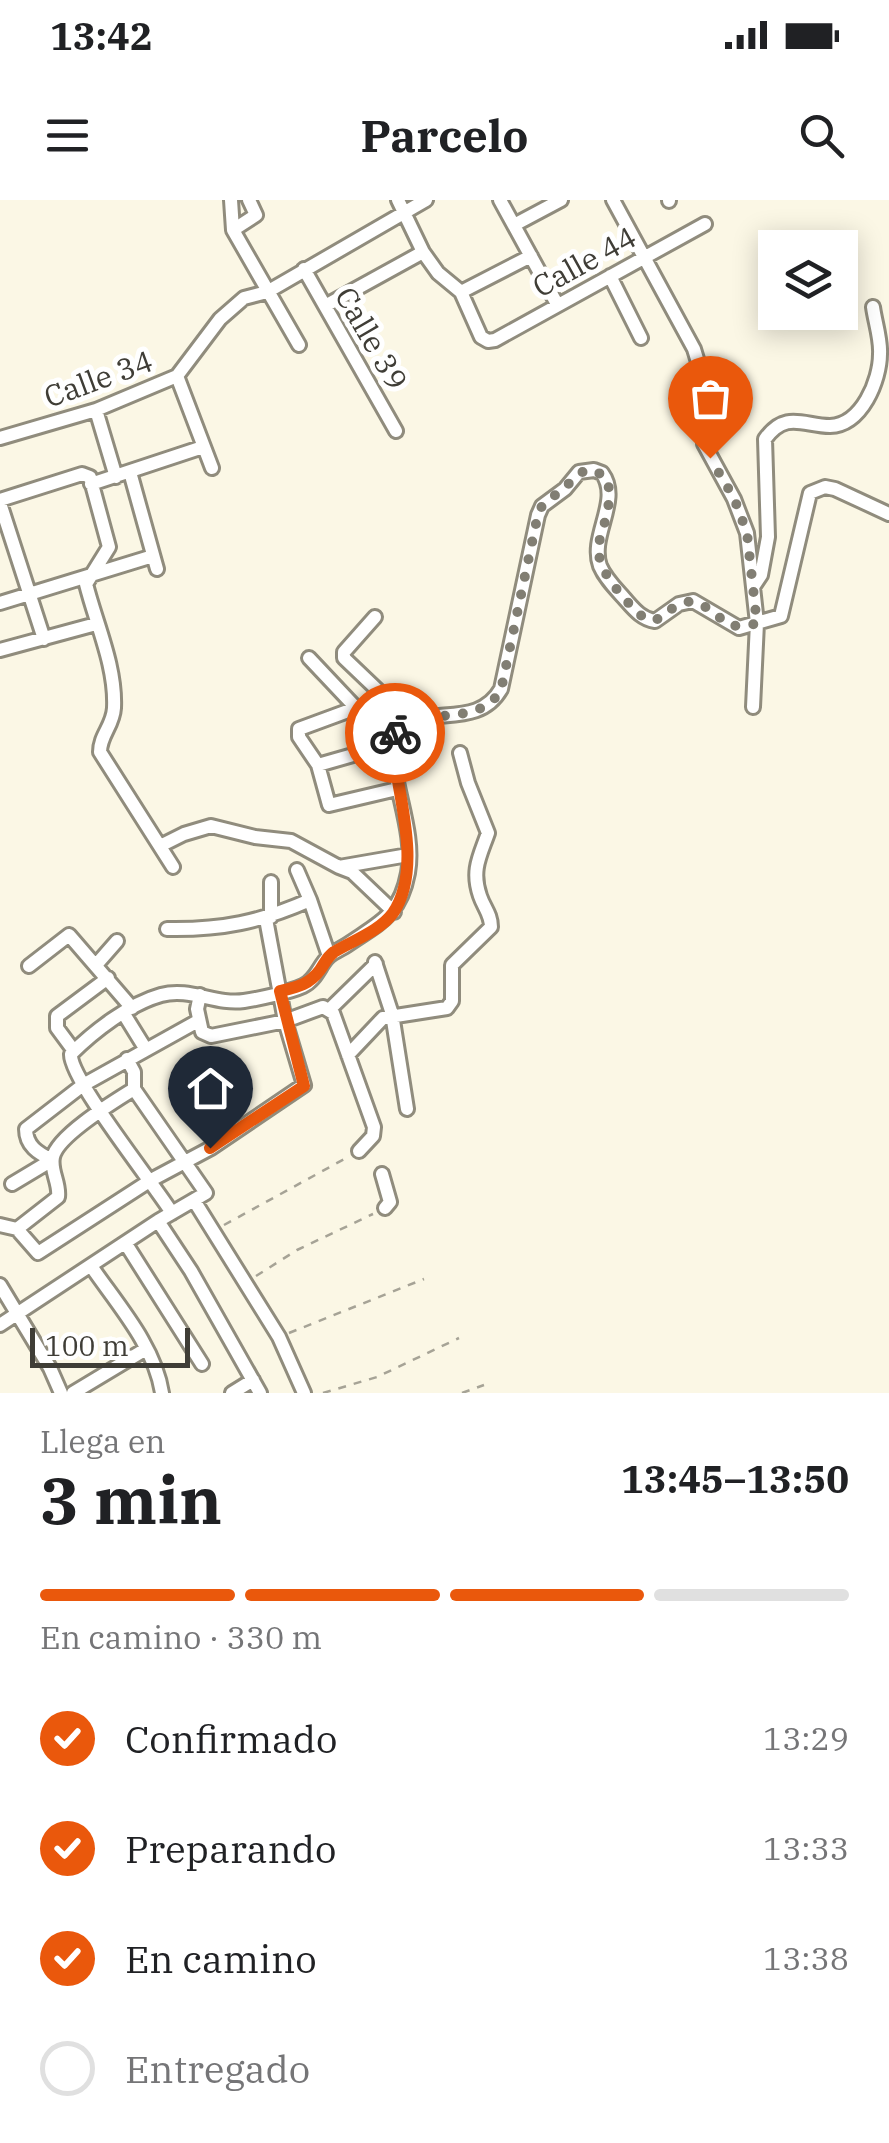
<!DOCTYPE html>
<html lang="es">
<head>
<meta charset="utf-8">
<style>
	body { margin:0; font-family:"IBM Plex Serif",serif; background:#f6f6f6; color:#202124; height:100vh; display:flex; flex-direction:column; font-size:38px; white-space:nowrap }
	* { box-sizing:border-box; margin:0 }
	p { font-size:32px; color:#757577 }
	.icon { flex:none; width:55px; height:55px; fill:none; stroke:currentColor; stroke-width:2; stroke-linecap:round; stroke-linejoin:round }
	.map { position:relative; height:1193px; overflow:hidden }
	.details { display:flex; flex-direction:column; background:#fff; flex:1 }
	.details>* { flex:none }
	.tools { position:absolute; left:758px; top:30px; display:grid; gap:20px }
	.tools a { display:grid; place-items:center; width:100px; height:100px; border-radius:0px; background:#fff; box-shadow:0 5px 25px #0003; font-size:50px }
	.scale { position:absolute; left:30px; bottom:25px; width:160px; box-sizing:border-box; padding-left:10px; border:5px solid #3f3d36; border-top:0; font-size:28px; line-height:35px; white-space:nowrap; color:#3f3d36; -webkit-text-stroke:8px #fff; paint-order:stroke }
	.pin { position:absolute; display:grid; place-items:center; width:85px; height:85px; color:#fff; margin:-102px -42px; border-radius:50% 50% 50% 0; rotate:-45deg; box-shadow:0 0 10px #0007 }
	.pin .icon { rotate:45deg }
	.courier { position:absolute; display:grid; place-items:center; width:100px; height:100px; margin:-50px; border:8px solid #ea580c; border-radius:50%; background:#fff; color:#222; box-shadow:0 2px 12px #0007 }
	.overview em { font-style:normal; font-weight:700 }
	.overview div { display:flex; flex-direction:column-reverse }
	.overview { display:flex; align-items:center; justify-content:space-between; height:170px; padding:0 40px }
	h1 { font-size:65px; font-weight:700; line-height:75px }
	.bar { display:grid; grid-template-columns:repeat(4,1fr); gap:15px 10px; align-content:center; height:120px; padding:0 40px }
	.bar i { height:12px; border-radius:8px; background:#e0e0e0 }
	.bar .on { background:#ea580c }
	.bar p { grid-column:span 4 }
	ol { padding:0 40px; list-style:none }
	li { display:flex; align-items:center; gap:30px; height:110px }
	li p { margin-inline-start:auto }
	li .icon { padding:10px; border-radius:50%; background:#ea580c; color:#fff; stroke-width:4 }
	li:last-child { color:#757577 }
	li i { width:55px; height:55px; border:5px solid #e0e0e0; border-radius:50% }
	.status { display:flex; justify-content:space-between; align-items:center; height:70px; padding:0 50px; background:#fff; direction:ltr }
	.status svg { height:28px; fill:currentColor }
	header { display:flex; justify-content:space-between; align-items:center; height:130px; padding:0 40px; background:#fff; font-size:45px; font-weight:700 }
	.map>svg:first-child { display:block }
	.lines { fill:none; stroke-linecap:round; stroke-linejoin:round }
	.street-casing { stroke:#908c7d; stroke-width:18 }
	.path { stroke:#a6a396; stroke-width:2.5; stroke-dasharray:8 8; stroke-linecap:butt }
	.street { stroke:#fff; stroke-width:12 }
	.done { stroke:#817e73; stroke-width:10; stroke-dasharray:0 18 }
	.route { stroke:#ea580c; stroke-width:12 }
	.labels { text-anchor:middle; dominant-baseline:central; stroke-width:10; stroke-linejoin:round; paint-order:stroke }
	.street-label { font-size:30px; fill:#3f3d36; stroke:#fff }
</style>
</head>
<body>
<div class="status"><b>13:42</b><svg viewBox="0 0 49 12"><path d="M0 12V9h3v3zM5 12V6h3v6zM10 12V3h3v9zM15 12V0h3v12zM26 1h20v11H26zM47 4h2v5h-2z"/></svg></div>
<header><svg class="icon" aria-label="menu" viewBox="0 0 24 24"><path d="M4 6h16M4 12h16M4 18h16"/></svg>Parcelo<svg class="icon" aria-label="search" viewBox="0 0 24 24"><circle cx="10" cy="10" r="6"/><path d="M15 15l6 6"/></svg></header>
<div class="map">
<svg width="889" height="1193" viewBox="0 0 889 1193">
	<rect width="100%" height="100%" fill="#fbf7e5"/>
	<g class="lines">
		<g class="street-casing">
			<path id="street" d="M231 0 233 30 299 145
				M398 0 423 52 438 73 461 92 481 137 488 141 495 140 705 24
				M500 0 557 104
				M613 0 694 149 704 182V244L734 299 747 333 757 423 753 507
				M669 0V1
				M514 25 561 0
				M233 30 256 15 249 0
				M304 69 396 231
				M610 76 641 138
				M461 92 531 56
				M325 106 423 52
				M177 176 220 119 244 98 267 92 426 0
				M177 176 212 268
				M96 210 116 277
				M0 238 96 210 177 176
				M130 272 157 369
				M91 284 203 247
				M0 300 82 274 90 277 109 347 86 384C96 424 116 466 114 508 113 526 100 535 100 552L173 667
				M0 303 44 439
				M753 387 761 375 768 337 765 239C786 210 804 226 830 226 862 225 880 180 880 154 881 139 875 122 873 107
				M0 403 153 356
				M375 417 344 452V458L410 521
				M0 450 96 424
				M309 458 390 544
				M356 508 299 529V537L318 565 360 553 386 540
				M318 565 329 605 397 589
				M160 646 184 634 211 626 255 637 291 641 339 667 408 655
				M339 667 352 672 394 712
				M297 670 310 700
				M271 682V717
				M167 729C222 730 260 722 310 700L329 756
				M375 762 392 814 407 909
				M96 765 117 741
				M29 766 69 735 132 808
				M200 795 197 809 202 832 211 836 285 821 323 807 333 813 374 927 373 936 359 951
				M330 809 376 764
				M124 814 145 848
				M74 851 57 828V816L108 778
				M348 855 383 818 447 808 452 801V765L491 727C491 714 484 708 480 696 471 670 480 656 488 633L468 583 460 553
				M52 960C38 953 26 946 26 929L83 885 198 821
				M382 974 390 1002 385 1008
				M12 984 52 960
				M195 1002 279 1137 304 1193
				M172 1013C154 984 69 878 71 854 94 831 129 804 161 795 190 787 215 805 244 801 258 799 290 792 303 786 316 780 319 766 328 757 333 752 341 749 347 745 379 723 400 716 408 673 416 628 389 581 393 536 398 530 404 523 412 521 442 510 481 524 501 489L538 315 542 306 565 289 579 272 594 270 602 273C622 300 589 336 600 366 605 378 615 388 624 398 633 408 641 419 655 421L679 404 693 401 739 428 781 416 810 293 825 287 835 289 889 314
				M158 1021 191 1071 260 1193
				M0 1025 17 1029 38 1053 151 980 211 948 304 885 285 821 266 719
				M17 1029 58 997C60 983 50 971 53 957 58 935 115 901 134 889
				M126 1044 202 1164
				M91 1066C117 1104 155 1146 162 1193
				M0 1085 50 1168 61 1193
				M0 1125 158 1021 206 993 134 889V872L127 859
				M73 1193 146 1149
				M232 1193 253 1180"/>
		</g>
		<path class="path" d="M224 1025 348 957
			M256 1076 297 1050 373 1014
			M289 1133 424 1079
			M323 1193 377 1177 459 1138
			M462 1193 484 1185"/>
		<use href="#street" class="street"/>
	</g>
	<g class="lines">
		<path class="done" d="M395 533C423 504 478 529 501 490L538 314 542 306 585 270 602 274 608 281C616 338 573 340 624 398 633 408 641 419 654 421 662 417 667 411 675 407 698 391 713 416 732 426L757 424 747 333 734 298 710 258"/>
		<path class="route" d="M210 948 304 886 280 791C297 787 309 785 320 770 325 763 327 757 334 752 352 741 380 731 393 713 423 669 398 595 392 545L395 533"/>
	</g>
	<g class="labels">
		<g class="street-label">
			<text transform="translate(584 61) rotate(-29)">Calle 44</text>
			<text transform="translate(372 138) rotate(60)">Calle 39</text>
			<text transform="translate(98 178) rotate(-20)">Calle 34</text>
		</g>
	</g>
</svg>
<div class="tools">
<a><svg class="icon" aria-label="layers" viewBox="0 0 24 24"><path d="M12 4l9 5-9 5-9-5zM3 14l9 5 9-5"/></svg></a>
</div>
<div class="scale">100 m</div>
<div class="pin" style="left:710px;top:258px;background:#ea580c"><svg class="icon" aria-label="bag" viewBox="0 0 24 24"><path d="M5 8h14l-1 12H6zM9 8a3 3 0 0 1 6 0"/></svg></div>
<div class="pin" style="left:210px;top:948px;background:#1f2937"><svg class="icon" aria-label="home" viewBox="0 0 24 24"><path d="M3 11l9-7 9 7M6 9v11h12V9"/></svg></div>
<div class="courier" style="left:395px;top:533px"><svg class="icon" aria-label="bike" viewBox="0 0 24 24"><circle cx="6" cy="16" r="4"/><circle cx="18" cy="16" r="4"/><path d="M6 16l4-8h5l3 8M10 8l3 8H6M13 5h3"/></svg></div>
</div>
<section class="details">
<div class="overview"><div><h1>3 min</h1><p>Llega en</p></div><em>13:45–13:50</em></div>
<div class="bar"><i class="on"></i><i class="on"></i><i class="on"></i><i></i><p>En camino · 330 m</p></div>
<ol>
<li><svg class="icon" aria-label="check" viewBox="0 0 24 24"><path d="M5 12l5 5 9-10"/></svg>Confirmado<p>13:29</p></li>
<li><svg class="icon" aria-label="check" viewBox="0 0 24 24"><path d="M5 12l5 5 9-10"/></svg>Preparando<p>13:33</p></li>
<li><svg class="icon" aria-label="check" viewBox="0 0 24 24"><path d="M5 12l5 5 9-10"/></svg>En camino<p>13:38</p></li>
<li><i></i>Entregado</li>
</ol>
</section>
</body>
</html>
